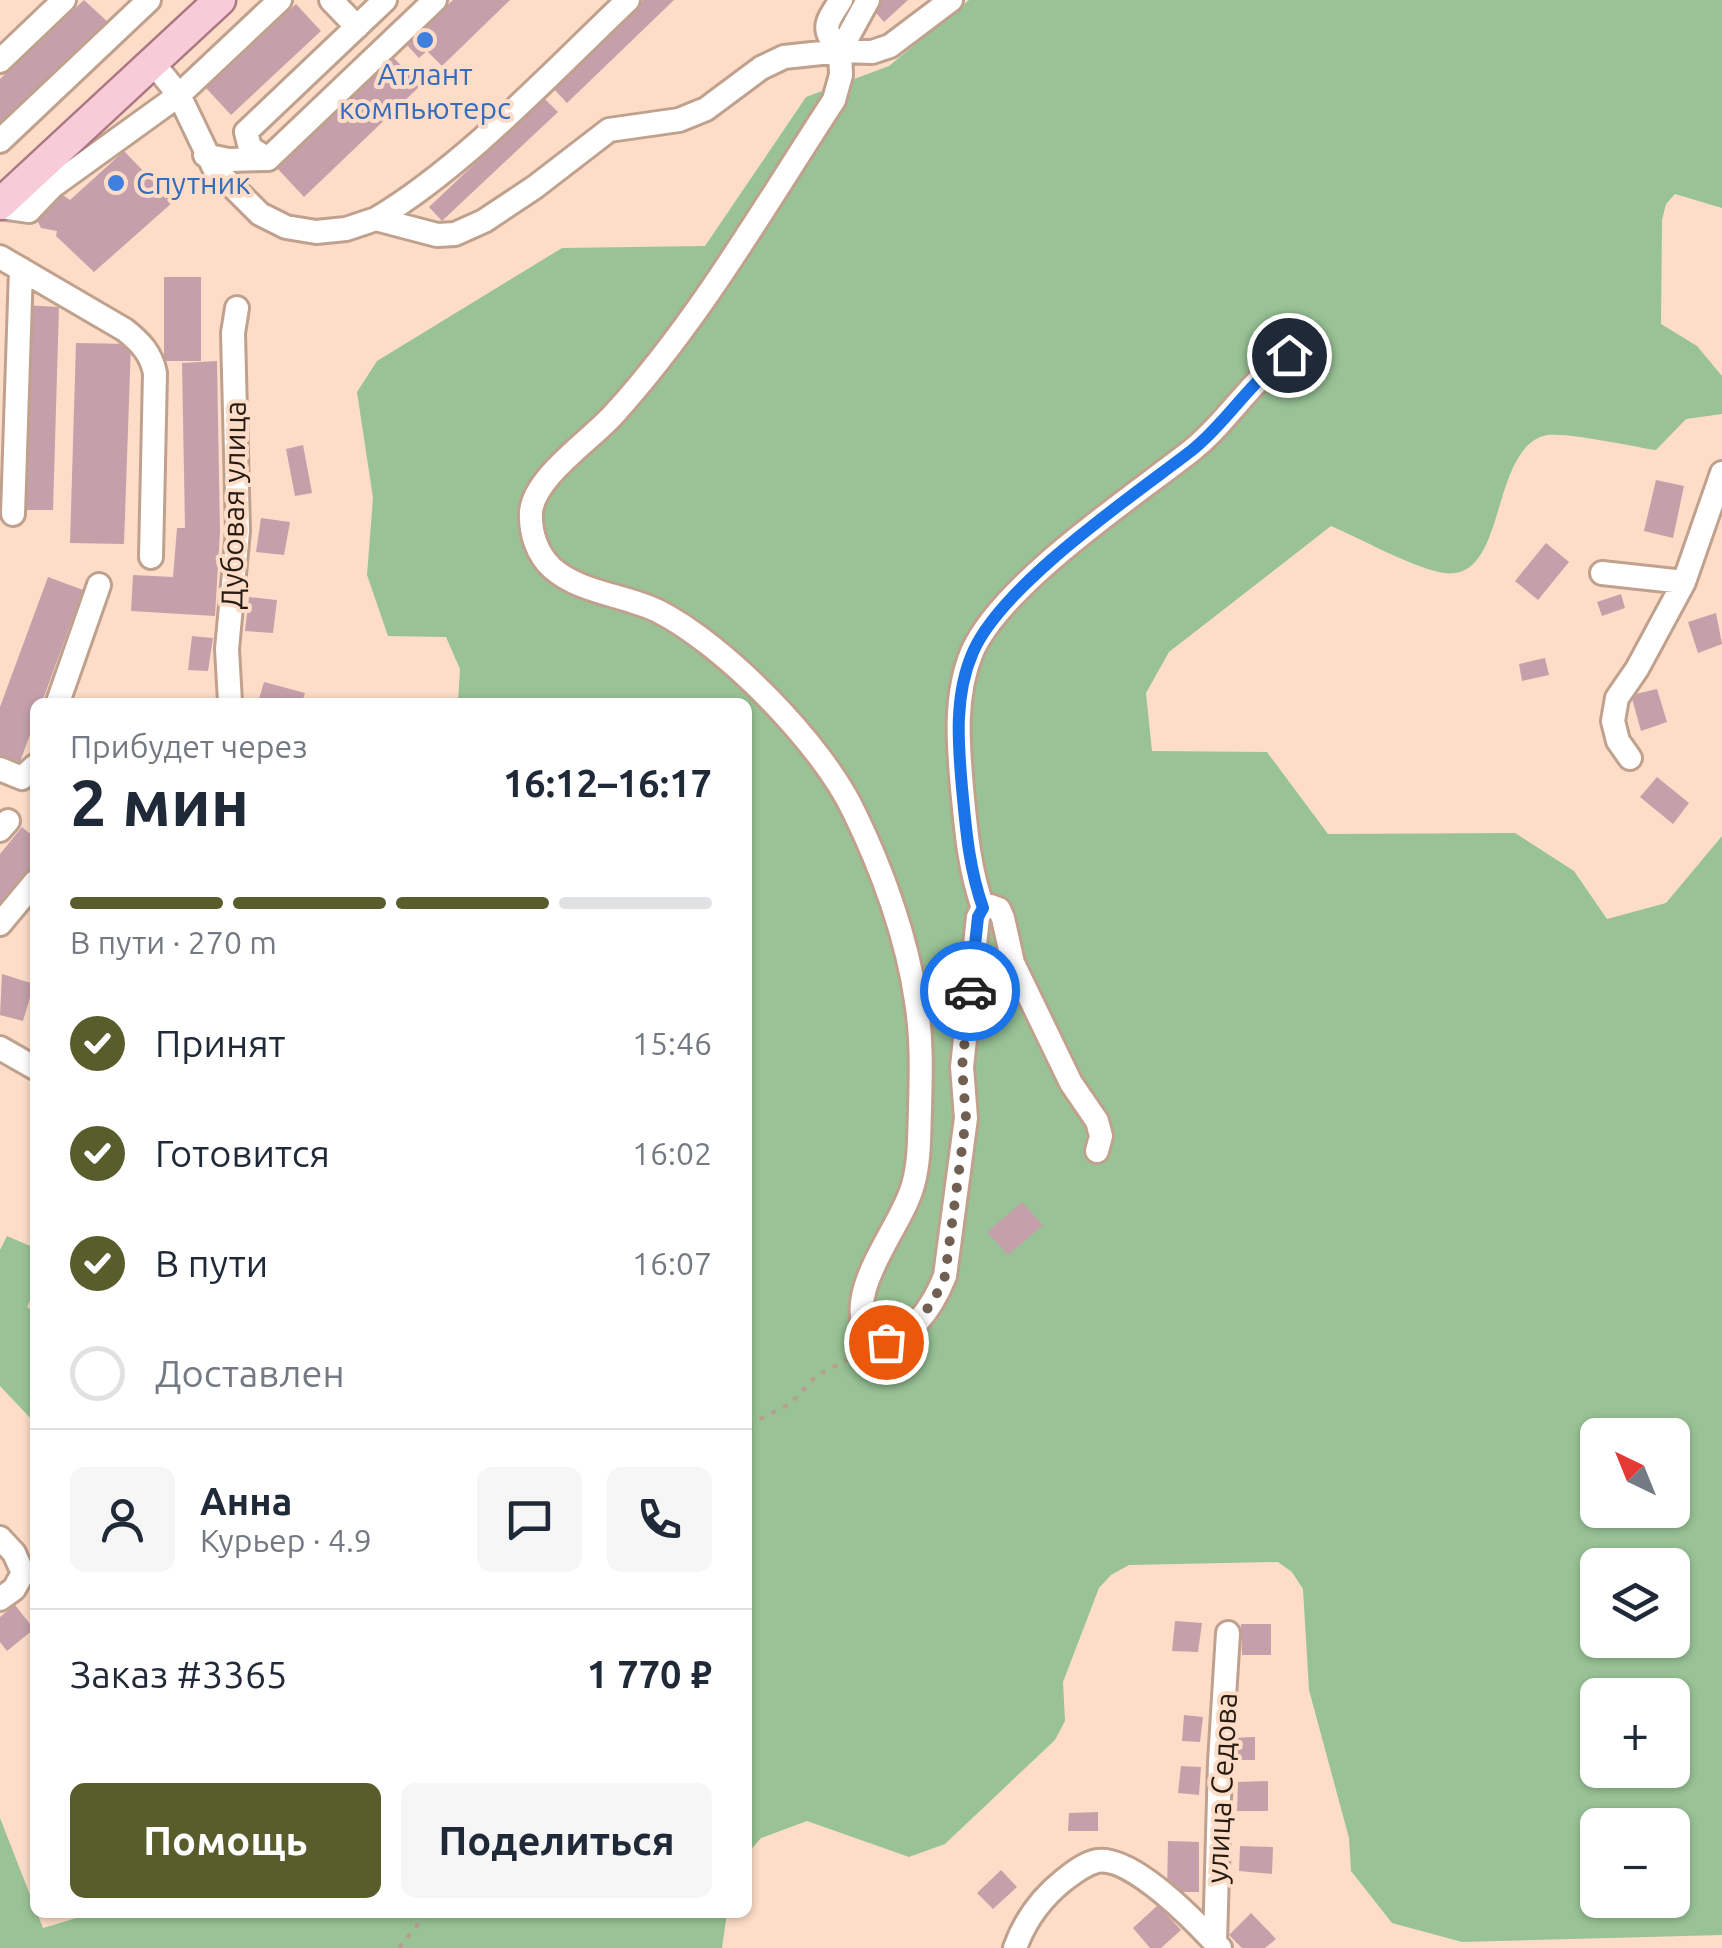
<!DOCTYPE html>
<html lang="ru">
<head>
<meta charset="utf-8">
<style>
	body { margin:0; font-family:Ubuntu,sans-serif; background:#f6f6f7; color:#1f2937; height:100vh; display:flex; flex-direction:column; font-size:38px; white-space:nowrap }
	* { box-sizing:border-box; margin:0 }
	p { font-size:32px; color:#747a83 }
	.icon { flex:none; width:55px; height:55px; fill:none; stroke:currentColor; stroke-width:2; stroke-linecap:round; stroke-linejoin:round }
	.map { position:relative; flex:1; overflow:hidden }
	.side { position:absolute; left:30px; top:698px; width:722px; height:1220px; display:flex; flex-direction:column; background:#fff; border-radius:15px; box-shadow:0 2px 8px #0004 }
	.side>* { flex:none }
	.needle { width:65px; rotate:317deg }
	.controls { position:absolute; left:1580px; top:1418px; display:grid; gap:20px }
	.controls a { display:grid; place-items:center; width:110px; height:110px; border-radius:15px; background:#fff; box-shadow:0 2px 8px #0004; font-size:50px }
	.pin { position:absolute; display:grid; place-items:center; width:85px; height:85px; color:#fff; margin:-42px; border:5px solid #fff; border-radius:50%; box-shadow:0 2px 10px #0007 }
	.courier { position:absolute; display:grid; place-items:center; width:100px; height:100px; margin:-50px; border:8px solid #1a73e8; border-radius:50%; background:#fff; color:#222; box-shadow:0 2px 12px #0007 }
	.headline em { font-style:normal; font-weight:700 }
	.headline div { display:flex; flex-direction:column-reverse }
	.headline { display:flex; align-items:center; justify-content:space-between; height:170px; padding:0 40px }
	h1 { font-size:65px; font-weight:700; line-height:75px }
	.bar { display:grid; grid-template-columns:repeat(4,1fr); gap:15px 10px; align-content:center; height:120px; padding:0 40px }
	.bar i { height:12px; border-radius:8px; background:#e0e1e3 }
	.bar .on { background:#585d2b }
	.bar p { grid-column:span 4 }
	.line { display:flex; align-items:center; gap:25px; padding:0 40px; border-top:2px solid #e0e1e3 }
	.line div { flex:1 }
	.round { display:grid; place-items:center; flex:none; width:105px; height:105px; border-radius:15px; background:#f6f6f7 }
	ol { padding:0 40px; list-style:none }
	li { display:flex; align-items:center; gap:30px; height:110px }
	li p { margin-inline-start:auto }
	li .icon { padding:10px; border-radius:50%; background:#585d2b; color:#fff; stroke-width:4 }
	li:last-child { color:#747a83 }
	li i { width:55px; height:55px; border:5px solid #e0e1e3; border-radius:50% }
	.cta { display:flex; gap:20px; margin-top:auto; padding:20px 40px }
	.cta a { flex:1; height:115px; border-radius:15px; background:#585d2b; color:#fff; font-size:40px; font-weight:700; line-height:115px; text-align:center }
	.cta a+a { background:#f6f6f7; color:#1f2937 }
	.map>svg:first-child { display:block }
	.green { fill:#99c396; fill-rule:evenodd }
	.building { fill:#c5a0ab }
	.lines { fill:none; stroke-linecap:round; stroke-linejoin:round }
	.minor-casing { stroke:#bfa18d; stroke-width:28 }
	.major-casing { stroke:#ab7782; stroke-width:35 }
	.path { stroke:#b89e8e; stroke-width:4; stroke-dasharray:5 8; stroke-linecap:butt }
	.minor { stroke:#fff; stroke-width:22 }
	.major { stroke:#f8cbd8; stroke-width:30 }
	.done { stroke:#715f52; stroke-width:10; stroke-dasharray:0 18 }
	.route { stroke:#1a73e8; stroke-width:12 }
	.shop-dot { fill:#3f7fe0; stroke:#fdddc8; stroke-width:4 }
	.labels { text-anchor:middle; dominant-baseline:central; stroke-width:8; stroke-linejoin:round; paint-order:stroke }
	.shop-label { font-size:30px; fill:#366cbe; stroke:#fdddc8 }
	.street-label { font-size:30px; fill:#261b13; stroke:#fdddc8 }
</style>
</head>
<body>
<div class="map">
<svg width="1722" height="1948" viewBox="0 0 1722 1948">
	<rect width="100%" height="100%" fill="#fdddc8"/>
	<path class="green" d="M969 0H1722V208L1675 194 1666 204 1662 220 1661 324 1697 346 1722 376V414L1686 419 1656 450C1634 447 1560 430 1543 436 1489 454 1507 582 1444 573 1418 570 1359 538 1331 526L1169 652 1146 693 1152 751 1267 752 1328 834 1515 833 1574 871 1607 919 1666 903 1722 836V1935L1462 1942 1392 1923 1351 1871 1349 1838 1309 1690 1303 1589 1292 1572 1278 1562 1129 1565 1111 1575 1099 1588 1063 1682 1065 1721 1055 1740 945 1844 909 1857 807 1821 761 1838 748 1853V702H458L460 669 446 637 388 636 367 575 373 498 357 392 377 361 562 248 705 246 806 97 889 66ZM1598 1435H1672V1510H1598ZM1598 1565H1672V1640H1598ZM1598 1695H1672V1770H1598ZM1598 1825H1672V1900H1598Z
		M7 1236 35 1248V1291L27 1307 35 1313V1423L0 1386V1250Z
		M0 1818 43 1928 97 1912 727 1913 722 1948H0Z"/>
	<path class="building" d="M84 0 110 24 0 127V79Z
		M453 0H510L442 66 427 51 419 58 406 44Z
		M643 0H674L567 103 552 87Z
		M879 0H908L884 22 871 7Z
		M296 4 321 31 231 115 206 88Z
		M393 57 420 86 304 197 277 168Z
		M544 98 558 112 442 221 429 207Z
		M124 151 173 202 94 272 56 236 57 231 41 228 35 216 60 193 70 200Z
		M164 277H201V361H164Z
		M24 305 59 307 53 510H17Z
		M76 343 131 344 124 544 70 543Z
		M217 361 220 532 215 616 131 611 133 575 173 577 177 528H185L182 363Z
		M303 445 312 493 295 496 286 449Z
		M1656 480 1684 486 1673 538 1644 531Z
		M261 518 290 522 284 555 256 552Z
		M1546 543 1569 562 1538 600 1515 581Z
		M48 577 83 590 42 702H35V721L20 762 0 755V707Z
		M1621 594 1625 608 1602 616 1597 602Z
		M249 597 277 600 273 633 245 631Z
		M1716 613 1722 644 1698 653 1688 622Z
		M192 636 213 638 208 671 188 670Z
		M1545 658 1549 675 1522 681 1519 664Z
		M264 682 305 693 302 702H258Z
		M1657 689 1667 722 1641 731 1631 695Z
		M1657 777 1689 803 1673 824 1640 797Z
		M22 827 35 838V864L0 905V854Z
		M2 974 34 984 23 1021 0 1015Z
		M1022 1202 1043 1225 1008 1255 987 1232Z
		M15 1605 34 1629 7 1651 0 1642V1617Z
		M1175 1621 1202 1623 1198 1652 1172 1651Z
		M1241 1624H1271V1655H1242Z
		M1184 1715 1203 1717 1200 1742 1182 1741Z
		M1255 1737V1760H1228L1230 1738Z
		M1181 1766 1201 1767 1199 1795 1178 1793Z
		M1268 1781V1811H1237L1238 1782Z
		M1098 1812V1831H1068L1069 1813Z
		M1168 1841 1199 1842V1892H1167Z
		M1240 1846 1273 1847 1272 1874 1239 1871Z
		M1001 1870 1017 1887 993 1909 977 1893Z
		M1158 1905 1181 1930 1161 1948H1150L1133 1928Z
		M1251 1913 1276 1939 1265 1948H1242L1229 1935Z"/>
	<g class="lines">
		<g class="minor-casing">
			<path id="minor" d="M331 0 357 27
				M868 0 840 51 841 75 834 100C764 207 700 319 614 414 591 440 534 477 531 512 530 533 537 554 552 568 580 593 625 595 658 611 725 645 822 744 854 812 882 869 907 938 916 1001 922 1037 921 1073 920 1109 919 1134 920 1160 913 1185 901 1230 838 1295 871 1340 908 1347 933 1306 945 1276L966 1118 962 1067 978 917 983 908 991 906 999 909 1003 918 1013 963 1071 1083 1097 1121 1101 1136 1097 1151
				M840 51C820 28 826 23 841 0
				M0 61 64 0
				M153 63 179 95 214 168 260 214 286 227 316 232 346 229 376 219 437 235 455 234 484 221 535 187 609 130 679 120 706 109 761 68 784 57 840 51 872 52 890 46 951 0
				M0 141 149 0
				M205 155 228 160 268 159 435 0
				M268 159 250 148 246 132 385 0
				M0 207 29 211 53 186 179 95 280 0
				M376 219C466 165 552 72 628 0
				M0 257 125 330C140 342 151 353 155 373L151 557
				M13 514 21 269
				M1602 573 1684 582
				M58 702 99 585
				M230 702 227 649 238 531 233 333 237 308
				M1630 758 1618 741 1613 721 1617 698 1637 669 1684 582 1722 473
				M0 769 22 778 35 766
				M0 830 8 821
				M983 908C969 868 966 830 962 788 958 743 954 695 972 652 1002 584 1131 498 1191 451 1227 423 1251 379 1289 355
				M0 924 35 882
				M0 1048 35 1068
				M0 1538 14 1553 23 1573 14 1589 0 1599
				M1215 1943 1220 1762 1228 1633
				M1015 1948C1025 1920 1040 1899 1064 1880 1073 1873 1084 1864 1097 1861 1132 1855 1197 1923 1220 1948"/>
		</g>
		<g class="major-casing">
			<path id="major" d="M0 204 220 0"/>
		</g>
		<path class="path" d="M748 1425 790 1404 816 1376 858 1354
			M399 1948 428 1912"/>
		<use href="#minor" class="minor"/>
		<use href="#major" class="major"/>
	</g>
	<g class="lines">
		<path class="done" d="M886 1342C916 1328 933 1306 945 1276L966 1118 962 1067 970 991"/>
		<path class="route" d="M970 991 978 917 983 908C969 868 966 830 962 788 958 743 954 695 973 652 1002 585 1131 497 1191 451 1227 423 1251 379 1289 355"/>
	</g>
	<g class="shop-dot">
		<circle cx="425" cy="40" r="10"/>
		<circle cx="116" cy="183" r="10"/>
	</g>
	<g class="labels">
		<g class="shop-label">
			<text x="425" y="74">Атлант<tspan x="425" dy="34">компьютерс</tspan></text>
			<text x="136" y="183" text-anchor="start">Спутник</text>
		</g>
		<g class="street-label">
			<text transform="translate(233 505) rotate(-89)">Дубовая улица</text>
			<text transform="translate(1221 1788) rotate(-87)">улица Седова</text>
		</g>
	</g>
</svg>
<div class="controls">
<a><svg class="needle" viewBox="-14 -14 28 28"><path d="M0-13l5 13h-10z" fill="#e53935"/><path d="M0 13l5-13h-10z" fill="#747a83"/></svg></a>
<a><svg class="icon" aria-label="layers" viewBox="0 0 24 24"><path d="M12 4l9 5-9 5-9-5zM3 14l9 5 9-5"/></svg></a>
<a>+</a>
<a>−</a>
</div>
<div class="pin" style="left:886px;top:1342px;background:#ea580c"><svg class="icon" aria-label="bag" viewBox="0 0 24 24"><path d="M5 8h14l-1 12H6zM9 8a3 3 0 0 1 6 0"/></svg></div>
<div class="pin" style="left:1289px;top:355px;background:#1f2937"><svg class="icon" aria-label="home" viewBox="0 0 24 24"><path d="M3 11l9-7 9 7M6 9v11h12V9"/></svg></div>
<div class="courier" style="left:970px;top:991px"><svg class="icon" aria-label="car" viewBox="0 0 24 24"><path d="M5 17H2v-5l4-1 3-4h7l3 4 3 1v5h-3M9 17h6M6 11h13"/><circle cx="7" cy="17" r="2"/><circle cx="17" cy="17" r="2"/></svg></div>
<section class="side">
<div class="headline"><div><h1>2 мин</h1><p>Прибудет через</p></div><em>16:12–16:17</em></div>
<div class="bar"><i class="on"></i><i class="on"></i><i class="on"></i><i></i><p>В пути · 270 m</p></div>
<ol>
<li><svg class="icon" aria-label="check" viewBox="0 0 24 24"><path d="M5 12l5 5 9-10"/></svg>Принят<p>15:46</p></li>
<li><svg class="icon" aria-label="check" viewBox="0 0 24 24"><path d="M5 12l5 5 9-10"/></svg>Готовится<p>16:02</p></li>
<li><svg class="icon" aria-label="check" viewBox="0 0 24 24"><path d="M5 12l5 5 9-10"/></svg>В пути<p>16:07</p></li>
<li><i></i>Доставлен</li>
</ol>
<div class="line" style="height:180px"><a class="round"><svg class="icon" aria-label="person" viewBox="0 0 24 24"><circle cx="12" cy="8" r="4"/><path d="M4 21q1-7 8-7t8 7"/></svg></a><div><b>Анна</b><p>Курьер · 4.9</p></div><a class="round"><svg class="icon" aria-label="chat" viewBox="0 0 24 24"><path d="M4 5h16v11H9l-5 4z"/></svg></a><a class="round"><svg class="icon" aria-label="phone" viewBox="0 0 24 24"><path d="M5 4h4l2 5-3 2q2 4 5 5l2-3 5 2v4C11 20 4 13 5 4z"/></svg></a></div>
<div class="line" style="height:130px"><div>Заказ #3365</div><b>1 770 ₽</b></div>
<div class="cta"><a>Помощь</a><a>Поделиться</a></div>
</section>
</div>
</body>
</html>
